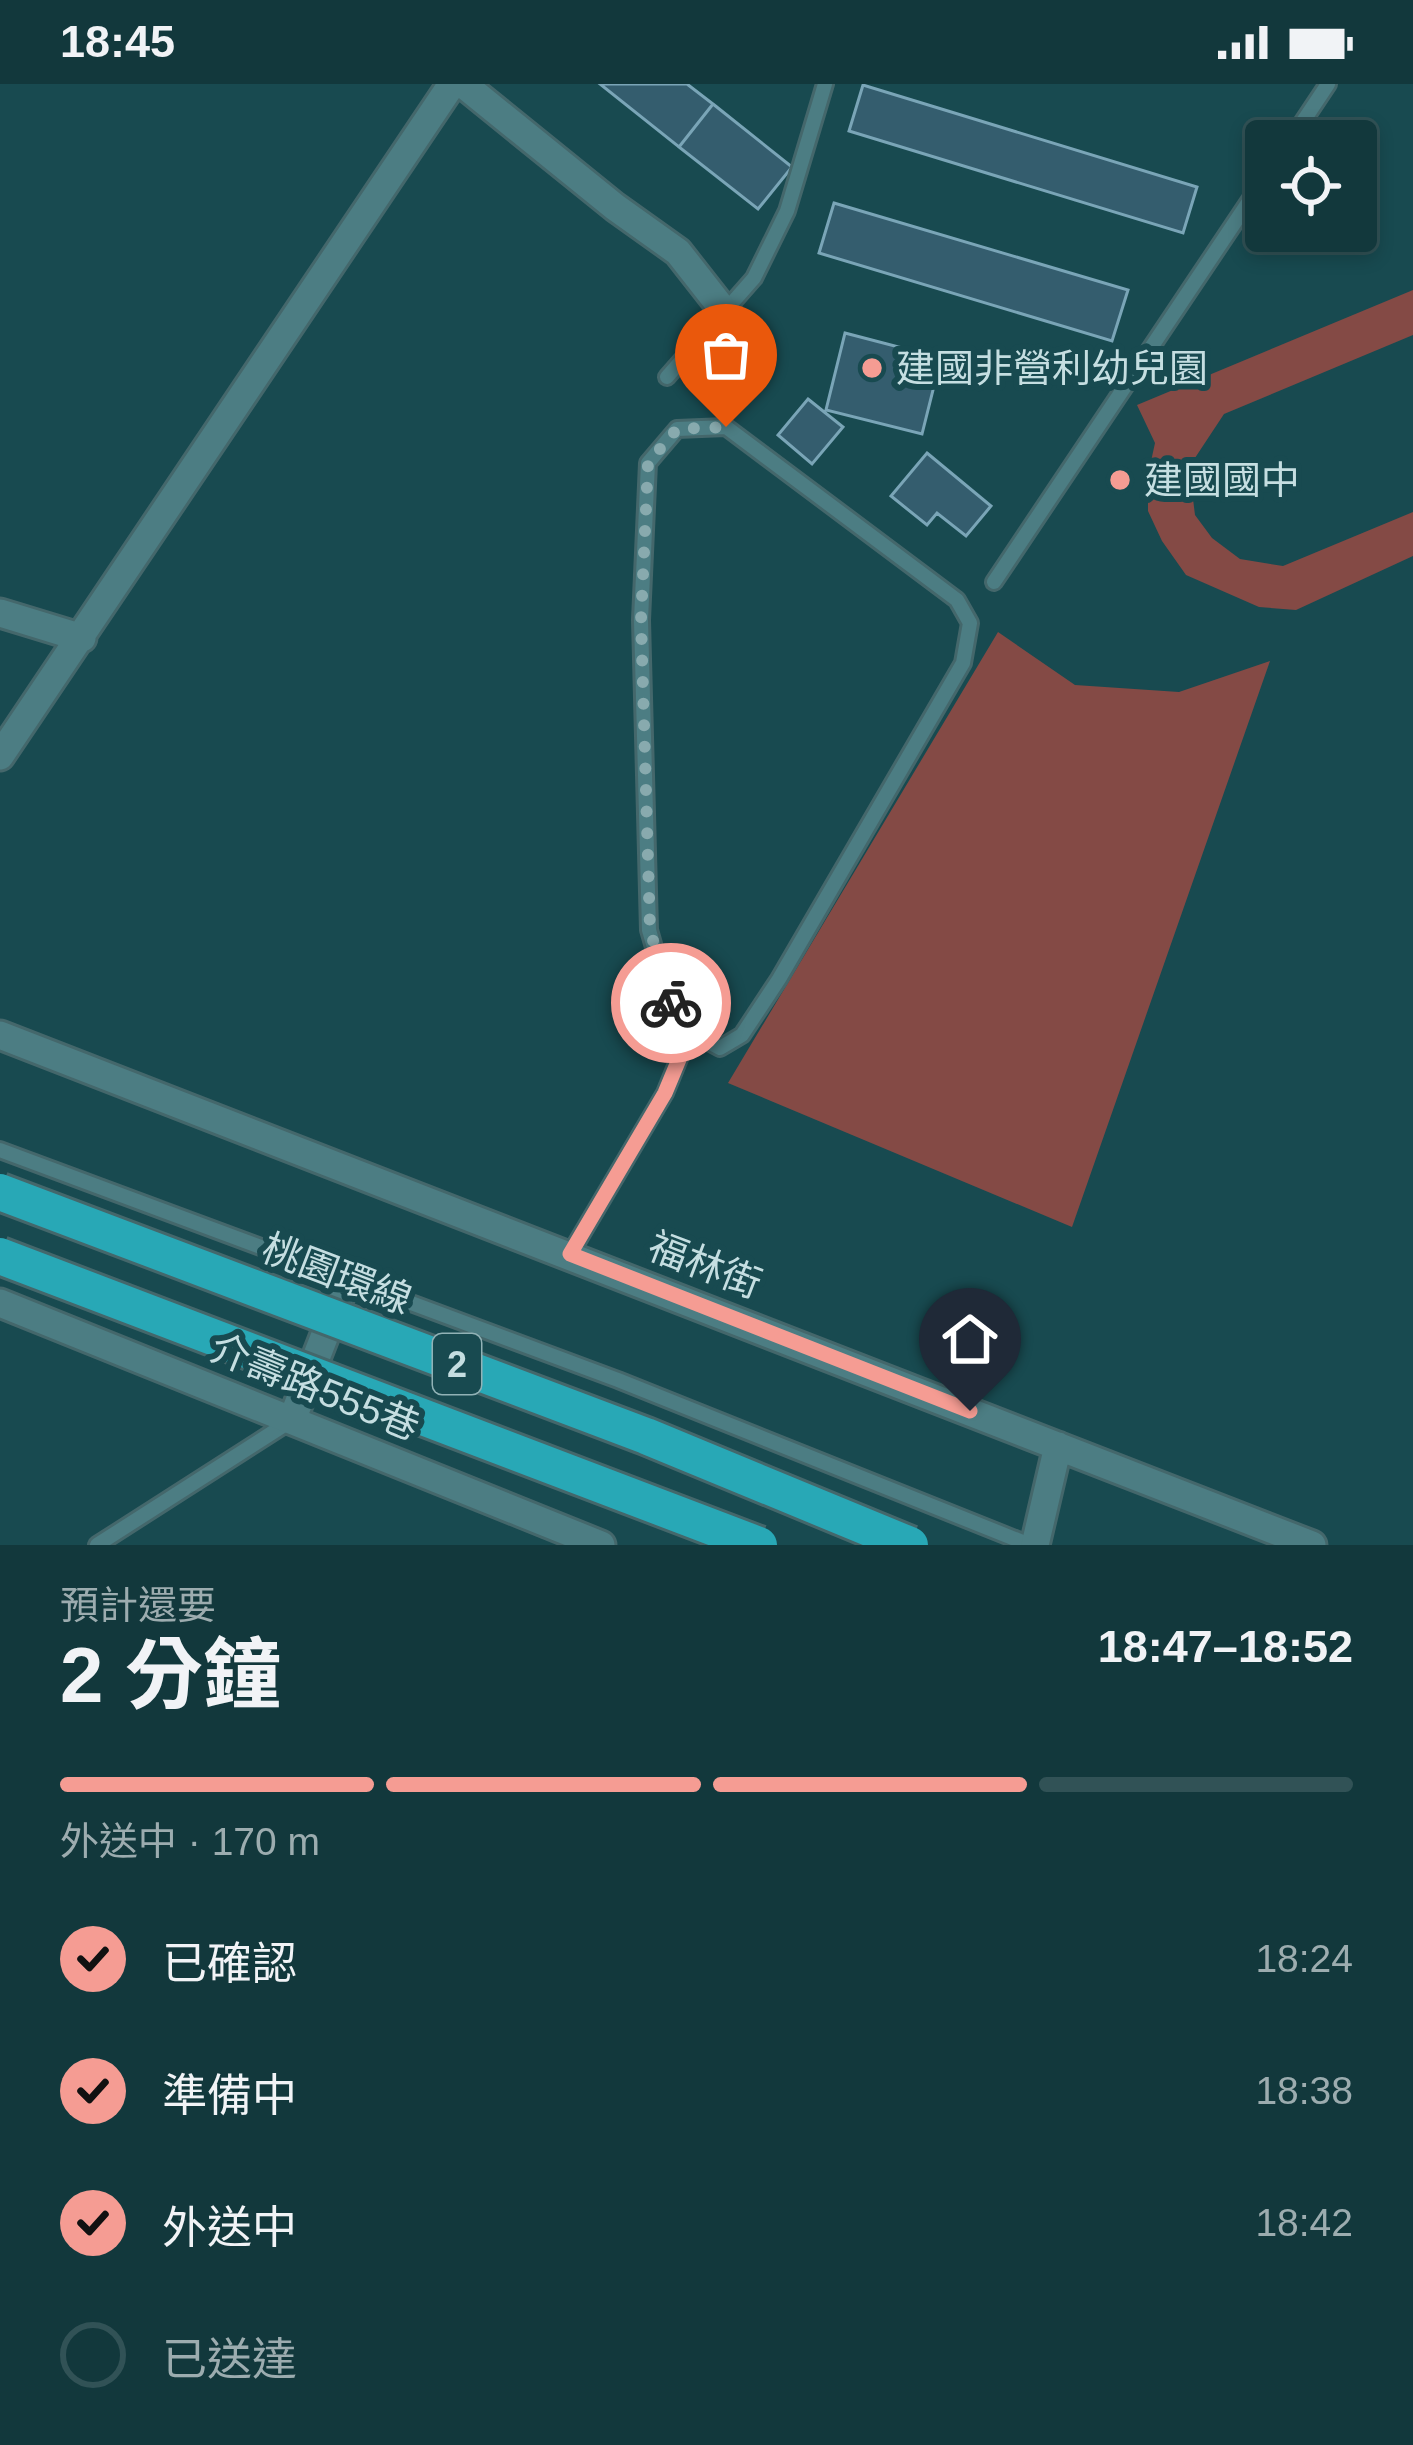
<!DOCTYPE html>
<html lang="zh-TW">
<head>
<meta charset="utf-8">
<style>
	body { margin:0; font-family:Helvetica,"Noto Sans TC",sans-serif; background:#1f4347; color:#f1f3f6; height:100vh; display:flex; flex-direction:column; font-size:45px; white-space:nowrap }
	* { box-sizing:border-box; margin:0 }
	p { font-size:39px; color:#9cacaf }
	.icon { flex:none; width:66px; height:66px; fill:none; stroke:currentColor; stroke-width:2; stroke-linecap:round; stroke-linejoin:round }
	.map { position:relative; height:1461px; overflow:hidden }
	.panel { display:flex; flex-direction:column; background:#12383c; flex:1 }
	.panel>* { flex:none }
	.fabs { position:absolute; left:1245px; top:36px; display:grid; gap:24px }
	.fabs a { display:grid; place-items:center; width:132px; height:132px; border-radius:12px; background:#12383c; box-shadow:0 6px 18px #0003,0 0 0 3px #315256; font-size:60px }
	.pin { position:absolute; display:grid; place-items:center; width:102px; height:102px; color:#fff; margin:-123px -51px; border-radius:50% 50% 50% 0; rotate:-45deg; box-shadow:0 0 12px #0007 }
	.pin .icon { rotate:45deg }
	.courier { position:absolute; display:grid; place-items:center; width:120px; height:120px; margin:-60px; border:9px solid #f59c93; border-radius:50%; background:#fff; color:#222; box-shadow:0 3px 15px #0007 }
	.headline em { font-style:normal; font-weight:700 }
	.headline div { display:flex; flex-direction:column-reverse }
	.headline { display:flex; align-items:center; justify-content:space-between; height:204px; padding:0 60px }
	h1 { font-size:78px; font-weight:700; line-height:90px }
	.bar { display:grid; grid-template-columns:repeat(4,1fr); gap:18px 12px; align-content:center; height:144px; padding:0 60px }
	.bar i { height:15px; border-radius:9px; background:#315256 }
	.bar .current { background:#f59c93 }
	.bar p { grid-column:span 4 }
	ol { padding:0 60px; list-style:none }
	li { display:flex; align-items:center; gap:36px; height:132px }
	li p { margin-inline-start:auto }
	li .icon { padding:12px; border-radius:50%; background:#f59c93; color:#111; stroke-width:4 }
	li:last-child { color:#9cacaf }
	li i { width:66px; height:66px; border:6px solid #315256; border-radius:50% }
	.status { display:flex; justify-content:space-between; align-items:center; height:84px; padding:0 60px; background:#12383c; direction:ltr }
	.status svg { height:33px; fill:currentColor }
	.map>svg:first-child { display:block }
	.green { fill:#844a45 }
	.building { fill:#345d6e; stroke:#7aa5b7; stroke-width:3 }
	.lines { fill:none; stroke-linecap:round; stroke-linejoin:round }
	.lane-casing { stroke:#44676b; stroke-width:20 }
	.street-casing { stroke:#44676b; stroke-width:33 }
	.lane { stroke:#4c7d83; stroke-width:14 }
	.street { stroke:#4c7d83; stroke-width:27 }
	.highway-bridge-casing { stroke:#44676b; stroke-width:42; stroke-linecap:butt }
	.highway-bridge { stroke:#28a8b6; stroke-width:36 }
	.done { stroke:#88aaae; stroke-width:12; stroke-dasharray:0 21.6 }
	.route { stroke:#f59c93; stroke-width:15 }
	.poi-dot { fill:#f59c93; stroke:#184a50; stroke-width:4.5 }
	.labels { text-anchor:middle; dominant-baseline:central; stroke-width:12; stroke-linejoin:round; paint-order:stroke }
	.shield { fill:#184a50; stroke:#91b2b6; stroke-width:3 }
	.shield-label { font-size:36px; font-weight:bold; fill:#c5dee1 }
	.poi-label { font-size:39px; fill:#c5dee1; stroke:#184a50; text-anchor:start }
	.street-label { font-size:39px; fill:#c5dee1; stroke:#184a50 }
</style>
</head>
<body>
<div class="status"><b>18:45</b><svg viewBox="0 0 49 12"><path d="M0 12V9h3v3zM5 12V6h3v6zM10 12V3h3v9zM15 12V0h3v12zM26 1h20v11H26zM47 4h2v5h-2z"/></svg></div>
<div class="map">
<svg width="1413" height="1461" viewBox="0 0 1413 1461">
	<rect width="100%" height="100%" fill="#184a50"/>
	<path class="green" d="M1413 206V251L1224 330 1189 383 1195 431 1212 454 1240 475 1283 482 1413 428V472L1296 526 1259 523 1186 491 1162 457 1148 427V391L1155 359 1137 321Z
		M998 548 1075 601 1179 608 1270 577 1072 1143 728 999Z"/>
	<path class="building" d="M600 0H687L713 20 679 63Z
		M863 1 1197 103 1183 149 849 47Z
		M713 20 792 83 758 125 679 63Z
		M834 119 1128 206 1112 257 819 169Z
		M845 249 941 274 922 350 826 326Z
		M808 315 843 343 812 380 778 351Z
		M927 369 991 422 966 452 937 429 927 441 891 412Z"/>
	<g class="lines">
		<g class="lane-casing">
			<path id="lane" d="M1290 57 1328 0
				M667 293 754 194 787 127 825 0
				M726 343 957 516 970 539 963 579 779 895 742 951 720 964 690 948 671 922 649 846 641 536 648 379 677 345Z
				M994 498 1266 92
				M0 1066 618 1296 1030 1461
				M570 1170 665 1009 690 948
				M97 1461 292 1336"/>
		</g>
		<g class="street-casing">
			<path id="street" d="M463 0 615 123 678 168 725 228
				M0 529 82 554
				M0 672 452 0
				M0 951 1312 1461
				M0 1219 601 1461
				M292 1336 347 1194
				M1035 1461 1058 1362"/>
		</g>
		<use href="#lane" class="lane"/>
		<use href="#street" class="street"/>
		<g class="highway-bridge-casing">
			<path id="highway-bridge" d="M0 1108 646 1352 910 1461
				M0 1172 759 1461"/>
		</g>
		<use href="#highway-bridge" class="highway-bridge"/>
	</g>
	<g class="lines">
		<path class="done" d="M671 919 650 846 641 536 648 379 677 345 726 343"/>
		<path class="route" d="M671 919 690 949 665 1009 570 1170 970 1327"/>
	</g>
	<g class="poi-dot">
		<circle cx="872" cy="284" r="12"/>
		<circle cx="1120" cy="396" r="12"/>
	</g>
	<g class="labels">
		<rect class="shield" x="433" y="1250" width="48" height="60" rx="9"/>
		<g class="shield-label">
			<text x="457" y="1280">2</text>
		</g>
		<g class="poi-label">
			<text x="896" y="284">建國非營利幼兒園</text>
			<text x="1144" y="396">建國國中</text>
		</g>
		<g class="street-label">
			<text transform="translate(705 1181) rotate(21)">福林街</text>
			<text transform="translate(337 1190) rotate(21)">桃園環線</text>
			<text transform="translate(315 1303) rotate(22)">介壽路555巷</text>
		</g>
	</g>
</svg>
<div class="fabs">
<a><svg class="icon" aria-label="locate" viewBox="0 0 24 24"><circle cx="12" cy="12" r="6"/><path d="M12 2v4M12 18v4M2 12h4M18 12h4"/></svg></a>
</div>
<div class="pin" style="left:726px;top:343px;background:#ea580c"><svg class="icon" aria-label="bag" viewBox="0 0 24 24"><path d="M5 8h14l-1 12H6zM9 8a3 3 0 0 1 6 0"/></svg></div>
<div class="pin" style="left:970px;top:1327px;background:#1f2937"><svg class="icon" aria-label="home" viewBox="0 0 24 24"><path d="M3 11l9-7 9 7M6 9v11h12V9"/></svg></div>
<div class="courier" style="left:671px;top:919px"><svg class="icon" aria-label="bike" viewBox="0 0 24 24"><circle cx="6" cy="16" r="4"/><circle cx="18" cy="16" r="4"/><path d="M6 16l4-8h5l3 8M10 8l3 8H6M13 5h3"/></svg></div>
</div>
<section class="panel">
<div class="headline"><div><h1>2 分鐘</h1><p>預計還要</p></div><em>18:47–18:52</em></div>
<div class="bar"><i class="current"></i><i class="current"></i><i class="current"></i><i></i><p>外送中 · 170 m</p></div>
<ol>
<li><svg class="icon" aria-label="check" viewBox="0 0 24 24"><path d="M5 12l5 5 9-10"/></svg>已確認<p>18:24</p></li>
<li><svg class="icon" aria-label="check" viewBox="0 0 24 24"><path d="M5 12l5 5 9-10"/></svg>準備中<p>18:38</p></li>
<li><svg class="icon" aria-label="check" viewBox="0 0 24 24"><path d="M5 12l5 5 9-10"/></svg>外送中<p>18:42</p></li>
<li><i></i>已送達</li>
</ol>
</section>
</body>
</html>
